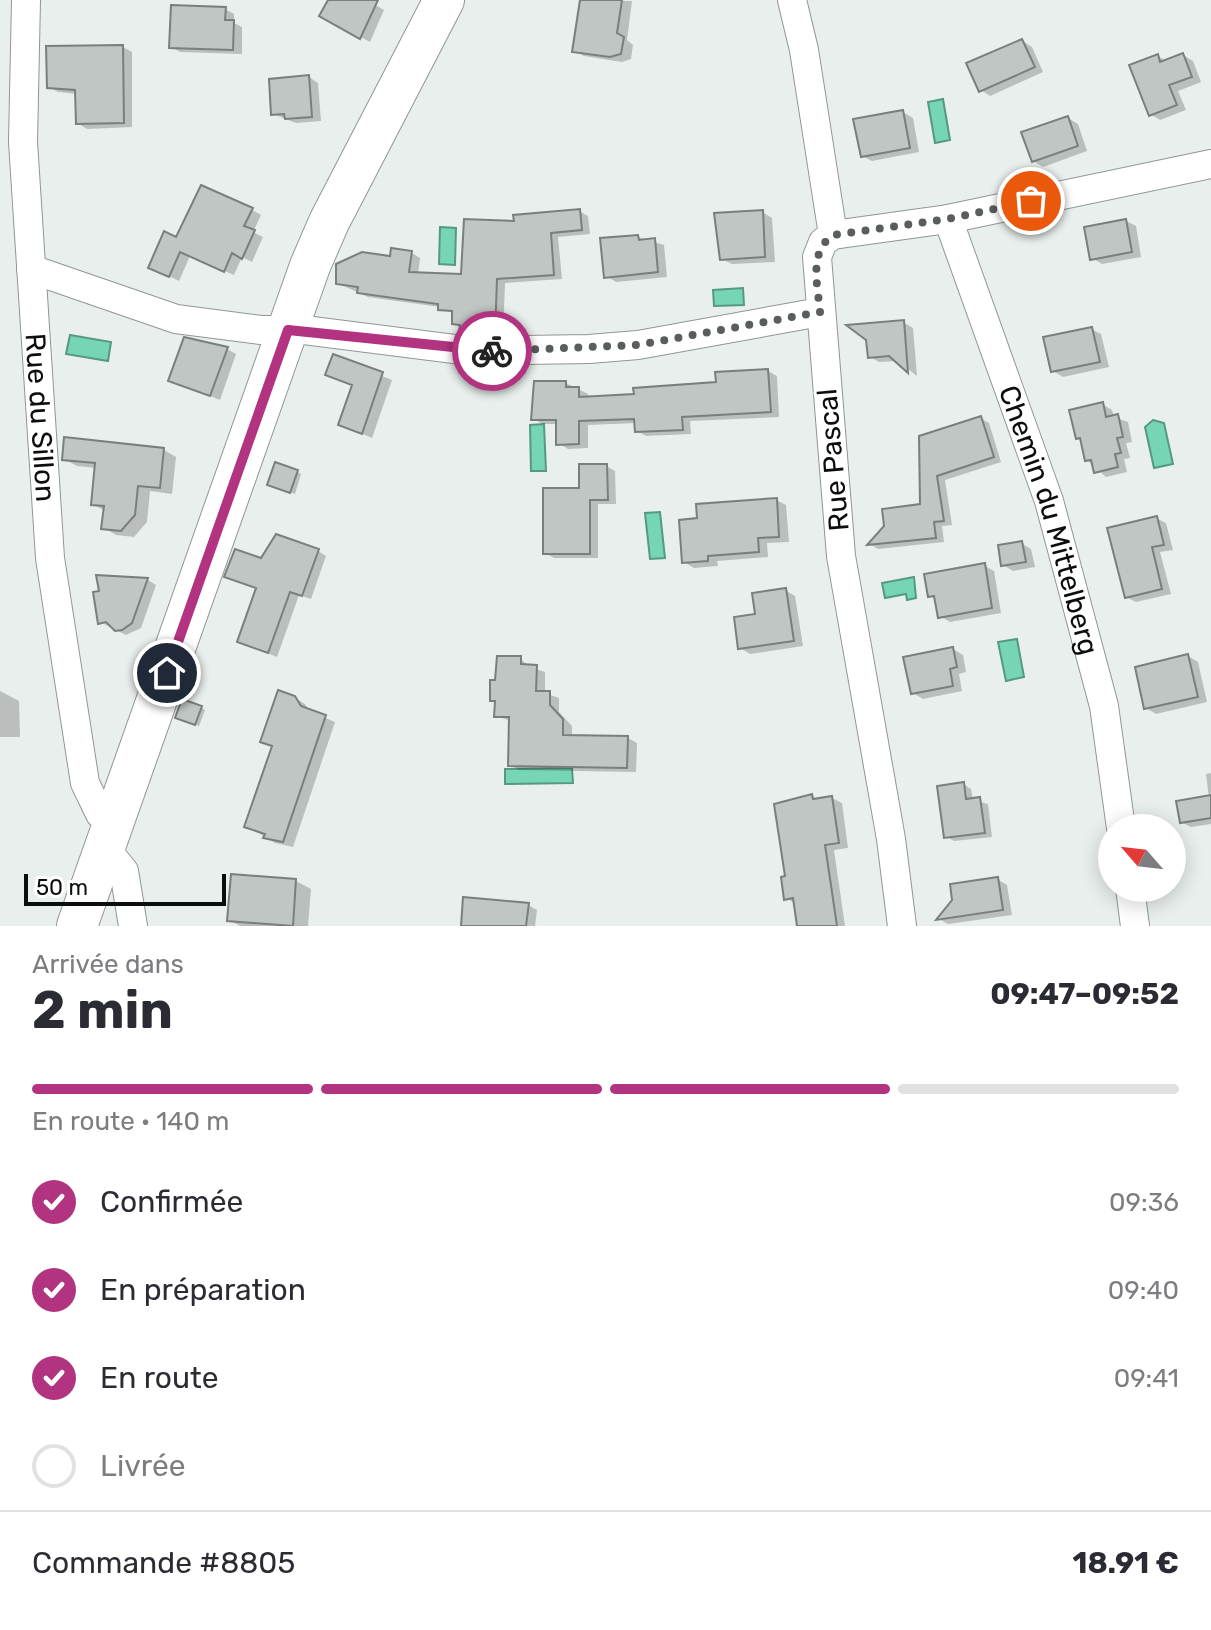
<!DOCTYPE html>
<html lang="fr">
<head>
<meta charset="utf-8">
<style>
	body { margin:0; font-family:Rubik,sans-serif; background:#f2f2f3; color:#2b2b33; height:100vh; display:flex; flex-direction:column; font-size:30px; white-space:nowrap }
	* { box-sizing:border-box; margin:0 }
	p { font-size:26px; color:#7c7c81 }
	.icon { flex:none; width:44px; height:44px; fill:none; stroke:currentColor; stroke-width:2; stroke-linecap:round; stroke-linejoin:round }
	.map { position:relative; height:926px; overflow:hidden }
	.drawer { display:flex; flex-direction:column; background:#fff; flex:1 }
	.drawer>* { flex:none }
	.needle { width:52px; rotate:298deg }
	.buttons { position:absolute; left:1098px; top:814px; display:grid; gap:16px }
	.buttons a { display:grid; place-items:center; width:88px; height:88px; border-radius:50%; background:#fff; box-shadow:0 4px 20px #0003; font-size:40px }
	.scale { position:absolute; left:24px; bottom:20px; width:202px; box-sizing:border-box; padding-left:8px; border:4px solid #0c0e0d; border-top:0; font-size:22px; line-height:28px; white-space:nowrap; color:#0c0e0d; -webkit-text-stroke:6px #fff; paint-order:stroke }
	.pin { position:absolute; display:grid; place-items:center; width:68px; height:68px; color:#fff; margin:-34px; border:4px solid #fff; border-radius:50%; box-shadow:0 2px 8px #0007 }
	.courier { position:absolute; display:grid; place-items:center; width:80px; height:80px; margin:-40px; border:6px solid #b23380; border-radius:50%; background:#fff; color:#222; box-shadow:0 2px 10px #0007 }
	.overview em { font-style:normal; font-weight:700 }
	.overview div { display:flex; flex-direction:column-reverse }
	.overview { display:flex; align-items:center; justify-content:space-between; height:136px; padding:0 32px }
	h1 { font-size:52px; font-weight:700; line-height:60px }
	.bar { display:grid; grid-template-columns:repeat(4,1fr); gap:12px 8px; align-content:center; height:96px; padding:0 32px }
	.bar i { height:10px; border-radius:6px; background:#e1e1e2 }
	.bar .on { background:#b23380 }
	.bar p { grid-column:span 4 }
	.line { display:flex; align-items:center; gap:20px; padding:0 32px; border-top:2px solid #e1e1e2 }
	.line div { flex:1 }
	ol { padding:0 32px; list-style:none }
	li { display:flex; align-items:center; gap:24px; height:88px }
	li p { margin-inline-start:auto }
	li .icon { padding:8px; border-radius:50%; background:#b23380; color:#fff; stroke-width:4 }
	li:last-child { color:#7c7c81 }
	li i { width:44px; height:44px; border:4px solid #e1e1e2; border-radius:50% }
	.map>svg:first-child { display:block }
	.water { fill:#76d5b5; stroke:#569983; stroke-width:2 }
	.shadow { fill:#0003 }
	.building { fill:#c0c6c3; stroke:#7a7f7d; stroke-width:2 }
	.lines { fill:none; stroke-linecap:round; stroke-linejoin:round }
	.street-casing { stroke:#919694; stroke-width:30 }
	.secondary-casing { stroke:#919694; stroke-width:42 }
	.street { stroke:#fff; stroke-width:28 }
	.secondary { stroke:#fff; stroke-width:40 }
	.done { stroke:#595d5b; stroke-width:8; stroke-dasharray:0 14.4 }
	.route { stroke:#b23380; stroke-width:10 }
	.labels { text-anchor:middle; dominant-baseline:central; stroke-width:6; stroke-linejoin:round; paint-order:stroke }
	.street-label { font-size:28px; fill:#0c0e0d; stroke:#fff }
</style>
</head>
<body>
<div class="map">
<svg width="1211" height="926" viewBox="0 0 1211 926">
	<rect width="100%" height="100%" fill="#e9efed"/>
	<path class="water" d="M943 99 950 140 935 143 928 102Z
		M440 227 456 228 455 265 439 264Z
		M743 288 744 305 714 306 713 290Z
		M70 335 111 342 108 361 66 354Z
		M1153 420 1164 423 1173 464 1154 468 1145 427Z
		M544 424 546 471H531L530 425Z
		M660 512 665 558 650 559 645 513Z
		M914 577 916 598 907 600 906 594 885 598 882 583Z
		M1017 639 1024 677 1006 681 998 642Z
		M572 768 573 783 505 784V769Z"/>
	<path class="shadow" d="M331 0H367L384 10 370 42 322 16Z
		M582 0 632 1 627 40 633 45 631 59 622 62 584 56 575 51Z
		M225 9 234 14V23L242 27V54L180 52 171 47Z
		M1022 41 1032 47 1043 72 990 96 981 90Z
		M123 47 132 52V127L87 129 77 123V94L58 92 49 87Z
		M1183 55 1193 61 1201 82 1178 91 1186 110 1160 120 1150 114 1157 56 1167 61Z
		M309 77 318 83 321 121 296 123 273 114Z
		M903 112 913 118 919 152 872 161 862 156Z
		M1068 118 1078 124 1087 151 1043 167 1033 161Z
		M252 210 261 215 253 232 263 237 252 262 242 257 234 275 190 256 179 281 160 272 177 239Z
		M579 211 588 216 590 234 558 237 562 279 505 283 503 337 470 336 454 323V314L440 307 368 297 337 283 412 253 420 258 418 274 463 276 516 223Z
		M762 212 772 218 775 262 732 264 722 259Z
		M1126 221 1136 226 1141 257 1102 264 1092 258Z
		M638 237 664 245 667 277 616 282 606 276Z
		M903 322 913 328 917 376 898 361 879 362 870 357Z
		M1091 329 1101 334 1109 367 1063 377 1053 371Z
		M227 349 236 354 220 400 171 380Z
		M334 357 392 380 372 438 340 424 354 386 328 375Z
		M768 371 777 376 779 417 690 421 691 434 646 436 637 431V423L588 425V448L568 449 558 443V424H543L533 419 566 383 588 394V399L636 396 718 384Z
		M1102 404 1112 410 1114 417 1128 422 1132 442 1126 443 1130 458 1124 459 1127 472 1106 477 1087 460 1082 440 1077 437Z
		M980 418 989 423 1001 462 945 480 952 525 942 526 944 542 878 549 870 544 886 526 922 506 921 437Z
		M164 450 176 457 172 494 150 491 147 522 134 537 116 535 104 528 105 511 93 504 97 468 77 466 64 459Z
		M606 466 615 471 616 504H598V558H554L545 553 581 490Z
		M297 472 301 474 295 494 274 487Z
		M776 500 786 505 789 542 767 543 768 557 717 561 718 566 694 568 684 562Z
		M1156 518 1166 523 1173 550 1160 552 1171 594 1136 602 1126 597Z
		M1021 543 1031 549 1035 567 1013 571 1003 565Z
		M318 551 326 556 311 599 299 595 277 657 240 642 258 589 227 576 262 560Z
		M985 566 994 571 1001 613 950 622 940 616 937 600 930 596Z
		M99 577 148 580 156 585 141 628 126 635 100 622Z
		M785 590 795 596 803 646 750 654 740 648Z
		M953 649 963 655 966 672 959 674 962 691 923 699 913 693Z
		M1188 656 1198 662 1207 702 1156 714 1146 708Z
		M520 658 529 667 545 672V693L559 698V712L572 726V737L628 738 637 743 636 772 519 770 510 765 511 721 496 716V702L492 700 497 682Z
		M0 691 19 701 20 737H0Z
		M295 698 305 704 309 711 335 722 293 847 275 843 247 826Z
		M201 707 205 710 199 726 181 720Z
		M1211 773V824L1191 827 1181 822 1209 798 1206 774Z
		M963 784 971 789 973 800 988 804 992 837 954 841 945 836Z
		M812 796 819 800 832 798 842 803 848 848 834 850 845 926H799L796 904 786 898 788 878Z
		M997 879 1007 885 1012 915 948 924 939 919 954 900Z
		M296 881 311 889 308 926H240L229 920Z
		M528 905 537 910 535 926H463Z"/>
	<path class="building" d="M328 0H378L360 39 319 16Z
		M580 0H622L617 33 624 37 621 54 610 57 572 52Z
		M171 5 226 7 225 20H234L233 50 169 48Z
		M1022 39 1035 67 979 92 966 63Z
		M123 45 124 123 76 124 75 90 47 88 46 46Z
		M1183 53 1192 77 1169 85 1177 105 1149 116 1129 65 1158 54 1160 62Z
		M309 75 312 117 285 119 284 114 271 115 269 79Z
		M903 110 910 148 861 157 853 119Z
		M1068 116 1078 146 1032 162 1021 132Z
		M201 185 253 208 244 226 255 230 242 259 232 253 224 272 180 252 169 277 148 268 164 231 176 237Z
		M580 209 582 230 551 233 554 275 497 279 495 334 459 332 460 325 452 324V311L438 310V304L357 293 358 287 336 284V264L362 252 390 256 391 248 412 251 409 272 461 274 464 219 514 221 513 215Z
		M763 210 765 257 720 260 714 213Z
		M1126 219 1132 252 1090 260 1084 227Z
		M638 235 639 240 655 238 658 272 604 278 600 238Z
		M904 320 908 373 889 356 868 358 866 340 846 325Z
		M1092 327 1100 362 1051 372 1043 337Z
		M184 337 228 347 210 396 168 381Z
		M333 354 383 372 362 434 338 425 352 385 325 375Z
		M768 369 771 412 682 417 683 430 635 432 634 419 579 421V444L556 445V420H531L534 381H566V387H579V397L634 394 633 388 716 382 715 372Z
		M1103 402 1106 417 1118 414 1123 437 1117 438 1121 453 1115 454 1118 467 1094 473 1091 460 1085 461 1080 438 1076 439 1069 410Z
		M981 416 994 457 937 476 944 521 934 522 936 538 867 545 884 526 882 509 920 504 919 436Z
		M64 437 164 448 160 488 138 486 135 515 121 531 101 529 104 506 91 505 95 463 62 460Z
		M275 462 298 470 290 493 267 485Z
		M579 464H607L608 500H590V554H543V488H579Z
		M777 498 779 537 758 538 759 552 708 556V561L682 563 679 520 697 518 696 504Z
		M1157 516 1164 545 1152 547 1162 589 1125 598 1107 528Z
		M276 534 319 549 302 596 290 592 268 653 237 642 256 588 224 577 235 549 261 558Z
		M1022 541 1026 562 1001 566 998 545Z
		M985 563 992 608 938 618 934 596 928 597 924 574Z
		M96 575 148 578 132 623 122 630 115 631 106 622 98 624 93 592 99 591Z
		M786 588 794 641 738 649 734 617 755 614 752 593Z
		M953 647 957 667 950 669 953 686 911 694 903 657Z
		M1188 654 1198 697 1144 709 1135 667Z
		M497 656H521V664L537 665 536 691H550V705L563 719V735L628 736 627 768 508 766 509 717H494L495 701H490V680H495Z
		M278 690 295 696 301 706 326 715 283 842 263 838 265 834 244 827 272 746 260 742Z
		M182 699 202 706 195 725 175 718Z
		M964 782 966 799 980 797 985 833 944 838 937 786Z
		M812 794 813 799 832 796 839 843 825 845 837 926H797L793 898 784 900 781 877 785 876 774 804Z
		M1211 795V818L1180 823 1176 801Z
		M231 874 296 879 293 926 227 921Z
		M998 877 1003 910 936 920 952 900 950 884Z
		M463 897 529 903 526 926H461Z"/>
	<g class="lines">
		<g class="street-casing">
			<g id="street">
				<path id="s1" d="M26 0 23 142 50 558 85 783 100 814 116 820"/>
				<path d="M792 0 804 50 833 235"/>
				<path id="s2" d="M948 219 1049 501 1104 706 1121 828"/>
				<path d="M31 269 176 319 261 330H304L470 351 589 349 638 345 820 312"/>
				<path d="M105 848 124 871 133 926"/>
				<path d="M1130 888 1135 926"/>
				<path d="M902 926 891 839 841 556 817 257 823 242 833 235 948 219 1211 164"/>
			</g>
		</g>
		<g class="secondary-casing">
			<path id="secondary" d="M77 926 310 266 329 222 444 0"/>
		</g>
		<use href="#street" class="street"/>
		<use href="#secondary" class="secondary"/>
	</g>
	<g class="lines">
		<path class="done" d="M492 351 638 345 820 312C818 286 808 252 833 235L948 219 1031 201"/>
		<path class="route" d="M167 673 288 330 492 351"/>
	</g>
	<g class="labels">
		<g class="street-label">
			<text stroke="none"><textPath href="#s1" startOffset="418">Rue du Sillon</textPath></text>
			<text transform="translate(833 460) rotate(-95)">Rue Pascal</text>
			<text stroke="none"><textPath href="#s2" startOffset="318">Chemin du Mittelberg</textPath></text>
		</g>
	</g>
</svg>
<div class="buttons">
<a><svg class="needle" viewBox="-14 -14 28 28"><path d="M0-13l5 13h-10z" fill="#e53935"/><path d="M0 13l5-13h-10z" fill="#7c7c81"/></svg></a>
</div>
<div class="scale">50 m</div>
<div class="pin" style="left:1031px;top:201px;background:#ea580c"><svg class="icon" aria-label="bag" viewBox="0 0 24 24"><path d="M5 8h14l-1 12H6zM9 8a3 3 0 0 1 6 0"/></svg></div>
<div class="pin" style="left:167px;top:673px;background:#1f2937"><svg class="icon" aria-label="home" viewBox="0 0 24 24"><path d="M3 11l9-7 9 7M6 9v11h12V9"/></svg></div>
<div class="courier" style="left:492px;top:351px"><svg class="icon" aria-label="bike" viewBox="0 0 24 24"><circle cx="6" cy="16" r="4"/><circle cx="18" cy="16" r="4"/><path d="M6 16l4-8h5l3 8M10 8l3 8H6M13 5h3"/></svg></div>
</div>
<section class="drawer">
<div class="overview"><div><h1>2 min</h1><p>Arrivée dans</p></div><em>09:47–09:52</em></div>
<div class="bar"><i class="on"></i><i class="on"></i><i class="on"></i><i></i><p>En route · 140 m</p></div>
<ol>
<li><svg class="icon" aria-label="check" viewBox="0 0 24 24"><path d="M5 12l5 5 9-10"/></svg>Confirmée<p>09:36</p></li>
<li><svg class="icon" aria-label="check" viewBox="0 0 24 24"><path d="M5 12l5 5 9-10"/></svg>En préparation<p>09:40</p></li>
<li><svg class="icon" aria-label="check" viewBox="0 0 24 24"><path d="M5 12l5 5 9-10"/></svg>En route<p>09:41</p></li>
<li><i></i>Livrée</li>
</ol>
<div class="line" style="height:104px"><div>Commande #8805</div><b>18.91 €</b></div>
</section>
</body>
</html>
